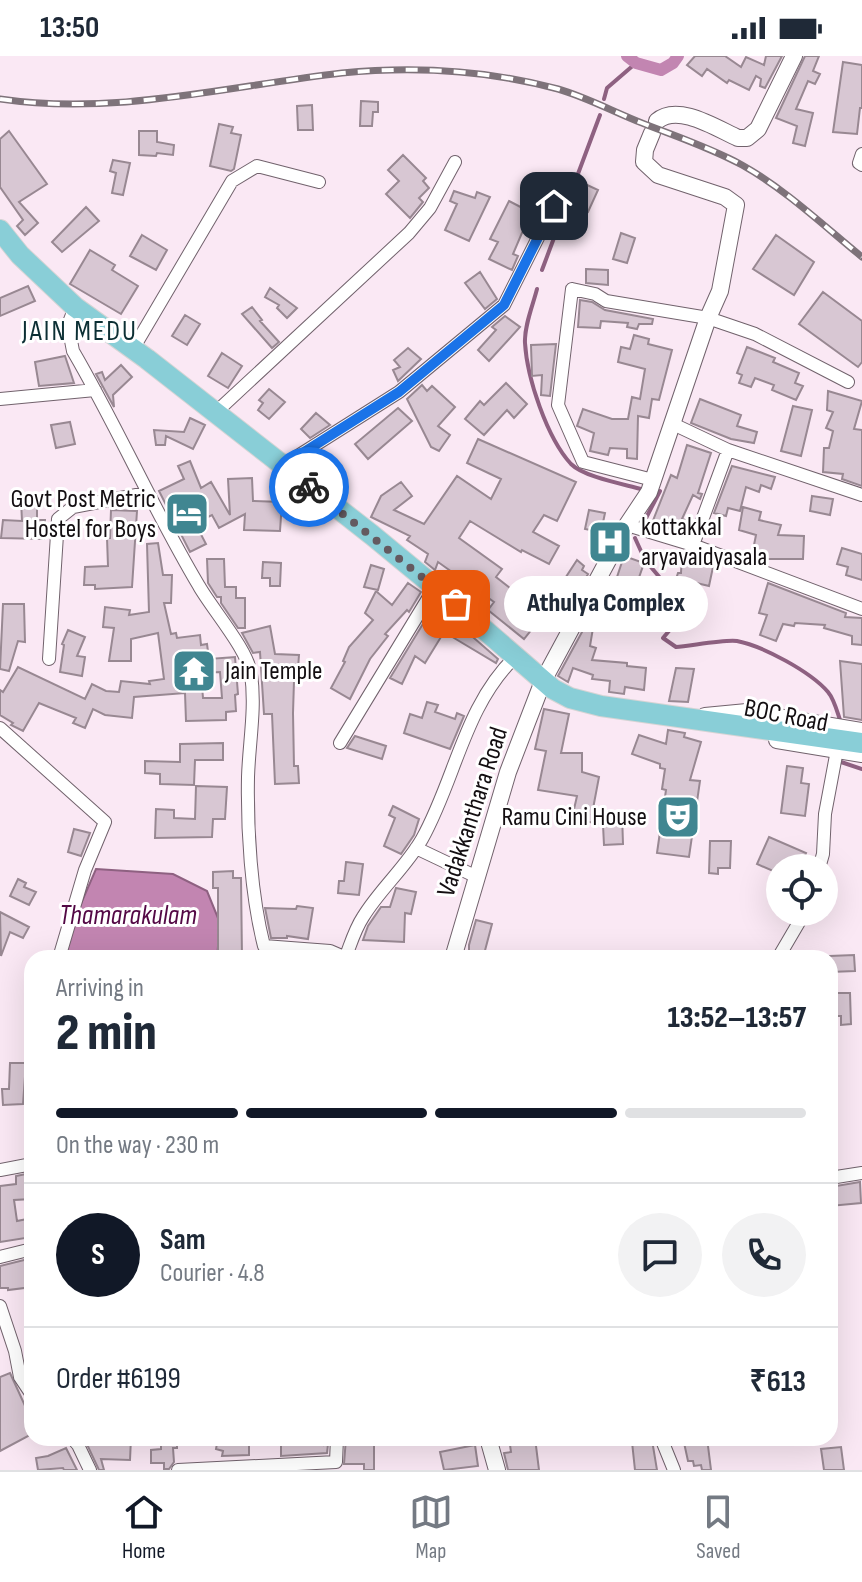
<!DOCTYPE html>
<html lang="en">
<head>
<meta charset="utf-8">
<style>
	body { margin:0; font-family:"Sofia Sans Condensed",sans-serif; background:#f2f2f3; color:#1f2937; height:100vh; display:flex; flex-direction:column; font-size:30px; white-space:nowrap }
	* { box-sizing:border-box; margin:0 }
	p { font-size:26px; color:#747a83 }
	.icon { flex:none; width:44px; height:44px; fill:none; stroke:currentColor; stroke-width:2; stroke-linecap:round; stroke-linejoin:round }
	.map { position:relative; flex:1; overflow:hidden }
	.drawer { position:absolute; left:24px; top:894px; width:814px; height:496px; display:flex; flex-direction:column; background:#fff; border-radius:24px; box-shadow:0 8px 32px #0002 }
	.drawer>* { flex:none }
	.fabs { position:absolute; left:766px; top:798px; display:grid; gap:16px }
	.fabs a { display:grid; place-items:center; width:72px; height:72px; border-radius:50%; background:#fff; box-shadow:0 8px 32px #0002; font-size:40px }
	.pin { position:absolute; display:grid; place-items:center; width:68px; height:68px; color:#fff; margin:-34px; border-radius:16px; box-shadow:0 4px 12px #0006 }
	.courier { position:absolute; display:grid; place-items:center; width:80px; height:80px; margin:-40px; border:6px solid #1a73e8; border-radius:50%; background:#fff; color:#222; box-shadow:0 2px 10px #0007 }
	.bubble { position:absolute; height:56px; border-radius:28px; background:#fff; box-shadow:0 8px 32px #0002; font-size:26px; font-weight:800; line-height:56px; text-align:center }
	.head em { font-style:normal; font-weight:800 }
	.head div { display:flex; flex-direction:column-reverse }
	.head { display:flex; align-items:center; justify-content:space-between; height:136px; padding:0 32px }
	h1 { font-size:52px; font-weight:800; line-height:60px }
	.bar { display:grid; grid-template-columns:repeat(4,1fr); gap:12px 8px; align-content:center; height:96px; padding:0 32px }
	.bar i { height:10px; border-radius:6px; background:#e0e1e3 }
	.bar .current { background:#111827 }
	.bar p { grid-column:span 4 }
	.line { display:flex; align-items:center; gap:20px; padding:0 32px; border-top:2px solid #e0e1e3 }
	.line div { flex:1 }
	.round { display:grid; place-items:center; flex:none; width:84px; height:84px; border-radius:42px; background:#f2f2f3 }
	.status { display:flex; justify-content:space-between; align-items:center; height:56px; padding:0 40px; background:#fff; direction:ltr }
	.status svg { height:22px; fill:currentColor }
	.tabs { display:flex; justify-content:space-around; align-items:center; height:112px; border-top:2px solid #e0e1e3; background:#fff; font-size:22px; color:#747a83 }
	.tabs a { display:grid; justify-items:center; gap:4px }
	.tabs .current { color:#111827 }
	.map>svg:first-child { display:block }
	.water { fill:#c285b1; stroke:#8e6181; stroke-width:2 }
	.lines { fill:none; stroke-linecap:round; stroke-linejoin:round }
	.stream { stroke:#8e6181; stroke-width:4 }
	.canal { stroke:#c285b1; stroke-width:12 }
	.building { fill:#d8c7d3; stroke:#988892; stroke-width:2; fill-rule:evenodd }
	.minor-casing { stroke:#71626c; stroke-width:14 }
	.tertiary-casing { stroke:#71626c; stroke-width:18 }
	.primary-casing { stroke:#d5d4d4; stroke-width:22 }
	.minor { stroke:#fff; stroke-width:12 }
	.tertiary { stroke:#fff; stroke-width:16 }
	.primary { stroke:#89ced7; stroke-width:20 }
	.rail-casing { stroke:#7e737a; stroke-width:7 }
	.rail { stroke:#fff; stroke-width:4; stroke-dasharray:12; stroke-linecap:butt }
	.done { stroke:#645a60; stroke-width:8; stroke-dasharray:0 14.4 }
	.route { stroke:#1a73e8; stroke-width:10 }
	.labels { text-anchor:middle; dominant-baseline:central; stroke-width:6; stroke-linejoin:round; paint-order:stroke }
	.poi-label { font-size:26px; fill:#130e11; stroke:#fff; text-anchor:end }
	.street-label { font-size:26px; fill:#130e11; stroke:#fff }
	.neighbourhood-label { font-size:28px; letter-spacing:2px; fill:#0c2f34; stroke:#fff }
	.water-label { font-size:28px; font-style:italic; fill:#530845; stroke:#fff }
</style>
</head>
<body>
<div class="status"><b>13:50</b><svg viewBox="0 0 49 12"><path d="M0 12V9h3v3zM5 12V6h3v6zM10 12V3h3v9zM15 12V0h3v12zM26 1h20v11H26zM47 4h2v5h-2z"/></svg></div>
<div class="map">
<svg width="862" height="1414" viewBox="0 0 862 1414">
	<rect width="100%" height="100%" fill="#fae8f4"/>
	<path class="water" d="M96 813 173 818 207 835 220 867 217 902H64L73 866Z"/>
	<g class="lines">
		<path class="stream" d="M604 43 607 32 636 7
			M542 214 600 59
			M537 233C533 249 524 270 525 287 527 322 547 382 571 408 584 421 623 428 641 433
			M645 464 660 435
			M635 482 645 504 677 542 680 562 663 582 676 591C690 590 726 583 737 585 763 590 811 616 828 636 834 643 837 655 840 664
			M841 706 862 713"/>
		<path class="canal" d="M627 0 636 7 661 14 673 7 678 0"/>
	</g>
	<path class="building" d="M695 0H725L741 11 746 1 764 9 766 0H782L765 32 760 30 761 23 756 20 749 34 729 24 727 27 707 13 702 20 687 9Z
		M805 0H819L813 15 820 18 815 28 808 25 796 53 813 57 805 90 793 87 797 70 776 62Z
		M843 6 862 9V52H860L857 78 833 76Z
		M361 45 378 46V56H373L372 70H360Z
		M312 49 313 74H298L297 50Z
		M219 68 233 71 231 77 241 79 234 113 231 115 210 110Z
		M9 75 47 128 19 146 38 167 25 179 17 170 23 164 0 131V83Z
		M139 75H157V86L174 89 173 99 157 97 156 100 139 99Z
		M403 99 426 122 423 125 429 132 419 142 423 146 410 162 386 138 399 125 388 114Z
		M113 104 130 107 123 139 112 137 116 117 110 115Z
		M585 128 598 134 588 156 575 150Z
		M454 135 475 142 477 136 490 141 469 185 445 174 457 148 450 145Z
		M509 145 536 159 529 174 524 172 513 198 518 200 512 214 489 203 498 186 490 183Z
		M86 151 99 165 62 196 52 186Z
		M621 177 635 182 627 207 613 203Z
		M142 179 167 194 156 214 130 200Z
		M776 179 814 206 794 239 753 213Z
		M90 194 115 209 112 214 138 230 121 258 70 228Z
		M586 213 608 214V229L586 227Z
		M480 216 497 243 485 253 465 227Z
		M28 230 35 245 0 260V242Z
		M270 232 297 252 287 262 277 252 279 249 265 241Z
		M823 236 862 265V306L858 311 799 268Z
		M580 244 592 246 605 254 653 263 652 268H639L637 273 627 271 628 267 601 265 600 272 578 271Z
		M252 251 262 264 260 265 279 286 272 292 242 258Z
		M185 259 200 268 187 289 172 280Z
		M505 260 520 271 489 305 478 294 496 274 492 271Z
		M634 279 649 283 648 288 672 294 659 344 652 343 649 362 638 360 637 403 627 402V393L610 392 608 399 590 395 594 377 577 370 583 353 612 363H628L632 341 640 343 645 313 618 306 621 291 630 293Z
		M556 288 550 340 541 339 542 319 532 320 531 289Z
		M747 291 775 302 773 306 799 317 795 327 803 330 796 344 772 334 774 329 755 322 751 331 739 327 742 319 737 317Z
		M408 292 421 303 398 325 393 314 400 311 394 304Z
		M222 297 242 310 228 332 208 320Z
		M65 300 74 327 39 330 35 306Z
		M121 309 132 321 113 339 114 351 96 318 102 316 105 324Z
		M506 327 527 348 514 362 507 354 484 379 465 363 480 345 484 349Z
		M422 329 427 335 432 330 455 351 438 370 450 379 439 395 431 391 407 343Z
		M269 333 285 346 269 363 258 354 263 347 259 344Z
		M828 335 862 345 854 373 862 374V430L842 423 843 418 823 416 824 392H829L833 375 826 372 833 356 827 354Z
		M700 343 741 359 737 370 757 376 754 387 731 383 691 367Z
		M793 350 812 354 801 400 781 395Z
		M398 352 412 365 368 403 355 388Z
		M316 357 330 369 310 382 301 373Z
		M190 362 205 369 193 393 166 380 165 389H156L154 374 184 376Z
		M70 366 75 388 56 392 51 369Z
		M478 383 576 426 557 465 544 459 533 476 559 490 549 508 522 494 521 496 470 465 459 482 502 513 496 521 538 554 549 526 560 530 577 504 584 510 582 514 588 518 575 542 562 532 555 549 552 548 524 583 488 554 494 546 438 506 435 514 425 506 428 498 407 484 410 480 371 461 381 440 401 426 412 440 394 454 424 468 457 420 491 443 501 423 467 407Z
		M687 389 711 397 698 437 702 438 700 443 693 439 682 463 691 466 687 478 652 467 671 419 677 422Z
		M190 405 201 432 211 426 230 459 228 423 252 422 253 445 282 446 280 475 244 474 245 458 219 472 212 459 195 467 206 488 190 496 159 435 184 423 178 410Z
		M732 410 775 421 771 433 761 429 759 436 746 431 740 455 728 452 726 460 714 457Z
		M812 440 833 443 830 459 810 455Z
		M37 443V464H45L44 483 1 482 3 464 22 465 21 444Z
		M743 451 761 456 759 464 781 469 778 479 804 480 803 503H767L752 499 756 479 739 474Z
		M111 454 137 455 132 531 95 533V529H84L85 511 108 510 107 482H110Z
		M589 454 605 457 601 476 585 473Z
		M158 487 163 519H172L171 547H164L171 578 176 577 177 582 200 579 201 589 207 588 209 603 235 601 238 638 235 639 236 655 226 656V664L186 665 185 637 134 641 132 662 105 659 93 653 85 672 73 667 76 662 39 647 23 675 11 669 13 667 0 659V634L3 636 18 611 85 643 92 628 106 635 119 636 121 625 150 628 149 625 164 623 158 577 131 583V605H109L114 572 103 571 105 551 130 554 129 559 149 556 147 488ZM220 616 222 642H203L201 617Z
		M842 492 862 498V524L846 519 848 511 837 508Z
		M682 497 712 506 713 511 709 530 688 525 686 532 674 529 678 517H681Z
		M624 500 644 507 635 533 632 532 628 555 607 551Z
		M207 503H224L225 531H236V542H245V572H238L221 547V541H217L208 527Z
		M263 506 281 507 280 530H270V522H262Z
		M371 509 384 513 378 534 364 531Z
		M408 527 421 536 409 556 407 554 385 578 388 580 370 603 350 643 331 632 345 606 343 605 349 591 373 564 365 557 376 535 392 549Z
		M768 527 846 557 845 561 862 562V589L852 588V580L824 572 825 569 795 567 794 570 783 568 776 585 760 579 767 559 759 557Z
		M3 548H24L25 586 18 585 9 615 0 613Z
		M435 548 498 603 496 607 444 576 425 607 415 600 402 628 390 622Z
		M588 565 594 566 590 590 596 592 592 604 627 607V610L646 612 644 634 625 631 624 638 609 636 610 625 592 623 593 619 573 612 568 626 558 620Z
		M270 570 275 598 299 599 297 625H294L293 657 294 710H298L299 727 275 728 272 658H264L260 596 253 597 242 577Z
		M68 574 85 581 77 600 85 601 82 620 60 616 64 589 62 588Z
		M840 605 862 608V664L844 661Z
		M676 612 694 613 688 646 669 645Z
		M427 646 438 649 435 656 455 663 457 657 464 660 450 693 404 677 410 658 422 662Z
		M544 653 569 658 561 697H582V716L599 721 592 758 622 757 623 788 604 789 603 769 572 762 577 740 538 734 546 695 535 693Z
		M668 674 685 677 684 681 701 686 690 724 700 725 689 801 657 797 666 734 662 733 665 713 660 712V708L632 698 639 679 666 688Z
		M355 680 386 690 382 703 347 692Z
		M223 687V704H195L194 729 160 728V718L145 717V705L180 706V688Z
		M787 710 803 712 801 727 809 728 805 760 781 757Z
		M196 730 227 731 225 763H213L212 781 155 782 156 753 174 754V762L195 763Z
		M393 750 419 763 414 779 401 798 384 790 395 762 389 759Z
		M74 773 90 777 81 800 68 796Z
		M769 781 806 797 800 812H780V818L757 808Z
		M710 785H731L730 812H718V818L709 817Z
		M346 806 363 808 359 839 338 837 339 825H344Z
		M233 815V822H241L242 902H218V832H213V816Z
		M18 823 26 827 24 831 36 836 29 849 10 840Z
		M396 832 416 836 411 858 405 857 404 886 363 884 368 870 381 851H390Z
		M297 850 313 852 308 883 287 880V882H271L265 852 296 853Z
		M0 856 29 871 23 882 10 876 1 900Z
		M476 864 492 868 483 902H469V889Z
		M854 899 855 915 830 916V900Z
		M834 937H850L851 968 841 969V960H834Z
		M10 1007H26L23 1048 3 1049 2 1033H9Z
		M26 1118V1122H32V1143L14 1144 17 1165 32 1162V1181L0 1186V1130L16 1128V1120Z
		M860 1126 861 1147 830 1150V1131Z
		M32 1202V1231L8 1234V1232H0V1210Z
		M10 1317 32 1365V1378L0 1395V1321Z
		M84 1382H131L130 1404 101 1403 104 1414H99Z
		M161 1382H177V1392H173L174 1406 169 1413H164V1407H151V1394L161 1393Z
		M218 1382H249V1399L222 1400 223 1395 216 1393Z
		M281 1382H324V1389L328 1388 327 1397 281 1400Z
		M346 1382H371V1387H374V1414H364V1408H344Z
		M509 1382H535L539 1414H508L504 1397 511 1396Z
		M683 1382H707L711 1414H702L701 1409 694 1410 693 1405H688Z
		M652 1384 657 1414H635L632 1386Z
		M475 1389 478 1410 444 1414 440 1396Z
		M841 1391 844 1414H824L821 1393Z
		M66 1392 77 1414H64L63 1412 38 1414 36 1402 48 1400Z"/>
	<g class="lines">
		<g class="minor-casing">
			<path id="minor" d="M862 98 859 107 862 109
				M75 251 68 269 73 295C118 372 153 453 199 530 212 553 248 594 251 618 256 652 249 687 248 721 247 774 251 839 264 890L330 895 346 902
				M133 293 232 125 257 110 319 126
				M0 343 95 334
				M214 358 409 177 430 152 455 106
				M673 368 728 394 862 439
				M282 410 399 336 504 249 554 150
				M653 424 583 406 558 349 572 233 595 238 606 245 708 262 755 278 848 326
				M627 469 693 489 862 553
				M693 489 728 394
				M49 603 58 463 73 451 147 437
				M0 672 105 766 85 814 59 902
				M340 687 435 531
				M416 792 477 821
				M819 812 823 798 825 758 837 694
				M346 900C351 887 355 873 363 861 380 833 406 811 422 783 456 722 464 650 516 600
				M778 902 805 856
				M0 1114 32 1108
				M830 1122 862 1117
				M0 1201 32 1193
				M0 1250 15 1295 20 1321 32 1339
				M72 1382 78 1389 90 1414
				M661 1382 674 1414
				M178 1414 336 1406 337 1382"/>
		</g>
		<g class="tertiary-casing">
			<path id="tertiary" d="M657 65C678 47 716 72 738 82H747L758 73 794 0
				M705 660 747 656 862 675
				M777 684 862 698
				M453 902 508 716 543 625 627 469 649 436 708 262 720 235 736 149 725 141 658 119 644 106 645 94 652 77
				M488 1382 497 1414"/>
		</g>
		<g class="primary-casing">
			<path id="primary" d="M0 174 20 199 75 251 147 303 372 479 435 531 553 633 570 642 601 650 862 687"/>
		</g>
		<use href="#minor" class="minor"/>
		<use href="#tertiary" class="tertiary"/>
		<use href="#primary" class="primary"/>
		<g class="rail-casing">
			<path id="rail" d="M0 43C115 60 228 30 342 17 415 10 487 14 558 33 586 41 614 56 642 67 675 80 711 92 742 109 785 133 824 170 862 201"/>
		</g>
		<use href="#rail" class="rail"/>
	</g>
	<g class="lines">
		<path class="done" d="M309 431 456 548"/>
		<path class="route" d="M309 431 282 410 399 336 504 249 554 150"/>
	</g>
	<defs>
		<g id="hotel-square" transform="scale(2.3)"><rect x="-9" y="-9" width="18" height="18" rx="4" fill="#408691" stroke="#fff"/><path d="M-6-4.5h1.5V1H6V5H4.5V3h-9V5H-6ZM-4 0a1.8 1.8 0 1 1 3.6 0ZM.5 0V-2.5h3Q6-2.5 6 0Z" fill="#fff"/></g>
		<g id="hospital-square" transform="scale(2.3)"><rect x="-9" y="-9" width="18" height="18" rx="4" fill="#408691" stroke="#fff"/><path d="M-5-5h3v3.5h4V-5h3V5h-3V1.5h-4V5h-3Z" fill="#fff"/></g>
		<g id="temple-square" transform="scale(2.3)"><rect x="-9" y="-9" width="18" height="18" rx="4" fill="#408691" stroke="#fff"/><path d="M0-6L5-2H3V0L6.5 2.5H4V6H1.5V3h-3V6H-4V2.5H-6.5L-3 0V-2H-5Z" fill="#fff"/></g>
		<g id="theatre-square" transform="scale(2.3)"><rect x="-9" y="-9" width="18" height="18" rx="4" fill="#408691" stroke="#fff"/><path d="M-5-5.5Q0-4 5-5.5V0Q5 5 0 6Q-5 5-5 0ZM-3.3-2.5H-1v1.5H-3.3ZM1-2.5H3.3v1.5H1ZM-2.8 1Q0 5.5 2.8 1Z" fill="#fff"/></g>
	</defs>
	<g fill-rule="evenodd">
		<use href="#hotel-square" x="187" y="458"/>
		<use href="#hospital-square" x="610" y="486"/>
		<use href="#temple-square" x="194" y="615"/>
		<use href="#theatre-square" x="678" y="761"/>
	</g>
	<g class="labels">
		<g class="poi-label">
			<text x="156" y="443">Govt Post Metric<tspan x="156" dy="30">Hostel for Boys</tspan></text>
			<text x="641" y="471" text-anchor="start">kottakkal<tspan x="641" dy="30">aryavaidyasala</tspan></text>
			<text x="225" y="615" text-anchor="start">Jain Temple</text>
			<text x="647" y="761">Ramu Cini House</text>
		</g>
		<g class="street-label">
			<text transform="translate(786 660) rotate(11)">BOC Road</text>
			<text transform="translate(473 756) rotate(-72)">Vadakkanthara Road</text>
		</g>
		<g class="neighbourhood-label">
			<text x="80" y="275">JAIN MEDU</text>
		</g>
		<g class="water-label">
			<text x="128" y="859">Thamarakulam</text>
		</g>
	</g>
</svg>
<div class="fabs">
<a><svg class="icon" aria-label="locate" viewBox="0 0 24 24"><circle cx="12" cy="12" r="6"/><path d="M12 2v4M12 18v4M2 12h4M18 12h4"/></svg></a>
</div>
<div class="pin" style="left:456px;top:548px;background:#ea580c"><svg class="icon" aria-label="bag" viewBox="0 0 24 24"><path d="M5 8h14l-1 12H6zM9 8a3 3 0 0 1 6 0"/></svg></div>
<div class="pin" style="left:554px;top:150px;background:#1f2937"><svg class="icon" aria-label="home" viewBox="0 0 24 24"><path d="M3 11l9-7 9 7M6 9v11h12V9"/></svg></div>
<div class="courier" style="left:309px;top:431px"><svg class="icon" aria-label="bike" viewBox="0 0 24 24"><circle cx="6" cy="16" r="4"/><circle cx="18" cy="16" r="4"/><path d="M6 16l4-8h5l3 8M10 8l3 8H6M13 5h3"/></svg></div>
<div class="bubble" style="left:504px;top:520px;width:204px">Athulya Complex</div>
<section class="drawer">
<div class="head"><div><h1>2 min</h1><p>Arriving in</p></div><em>13:52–13:57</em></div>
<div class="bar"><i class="current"></i><i class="current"></i><i class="current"></i><i></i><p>On the way · 230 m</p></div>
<div class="line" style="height:144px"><b class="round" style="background:#111827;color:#fff">S</b><div><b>Sam</b><p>Courier · 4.8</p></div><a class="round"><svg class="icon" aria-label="chat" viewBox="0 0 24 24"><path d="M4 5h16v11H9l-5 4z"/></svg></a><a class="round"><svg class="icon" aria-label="phone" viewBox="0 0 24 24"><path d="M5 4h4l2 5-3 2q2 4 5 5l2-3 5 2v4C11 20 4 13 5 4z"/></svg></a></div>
<div class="line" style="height:104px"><div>Order #6199</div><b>₹613</b></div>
</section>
</div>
<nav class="tabs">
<a class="current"><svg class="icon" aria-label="home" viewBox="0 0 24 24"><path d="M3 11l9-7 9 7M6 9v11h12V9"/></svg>Home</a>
<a><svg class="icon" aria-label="map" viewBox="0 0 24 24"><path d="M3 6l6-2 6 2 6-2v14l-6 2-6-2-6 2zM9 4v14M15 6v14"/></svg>Map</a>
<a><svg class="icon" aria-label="saved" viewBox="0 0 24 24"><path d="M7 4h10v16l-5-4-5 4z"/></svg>Saved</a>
</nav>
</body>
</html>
